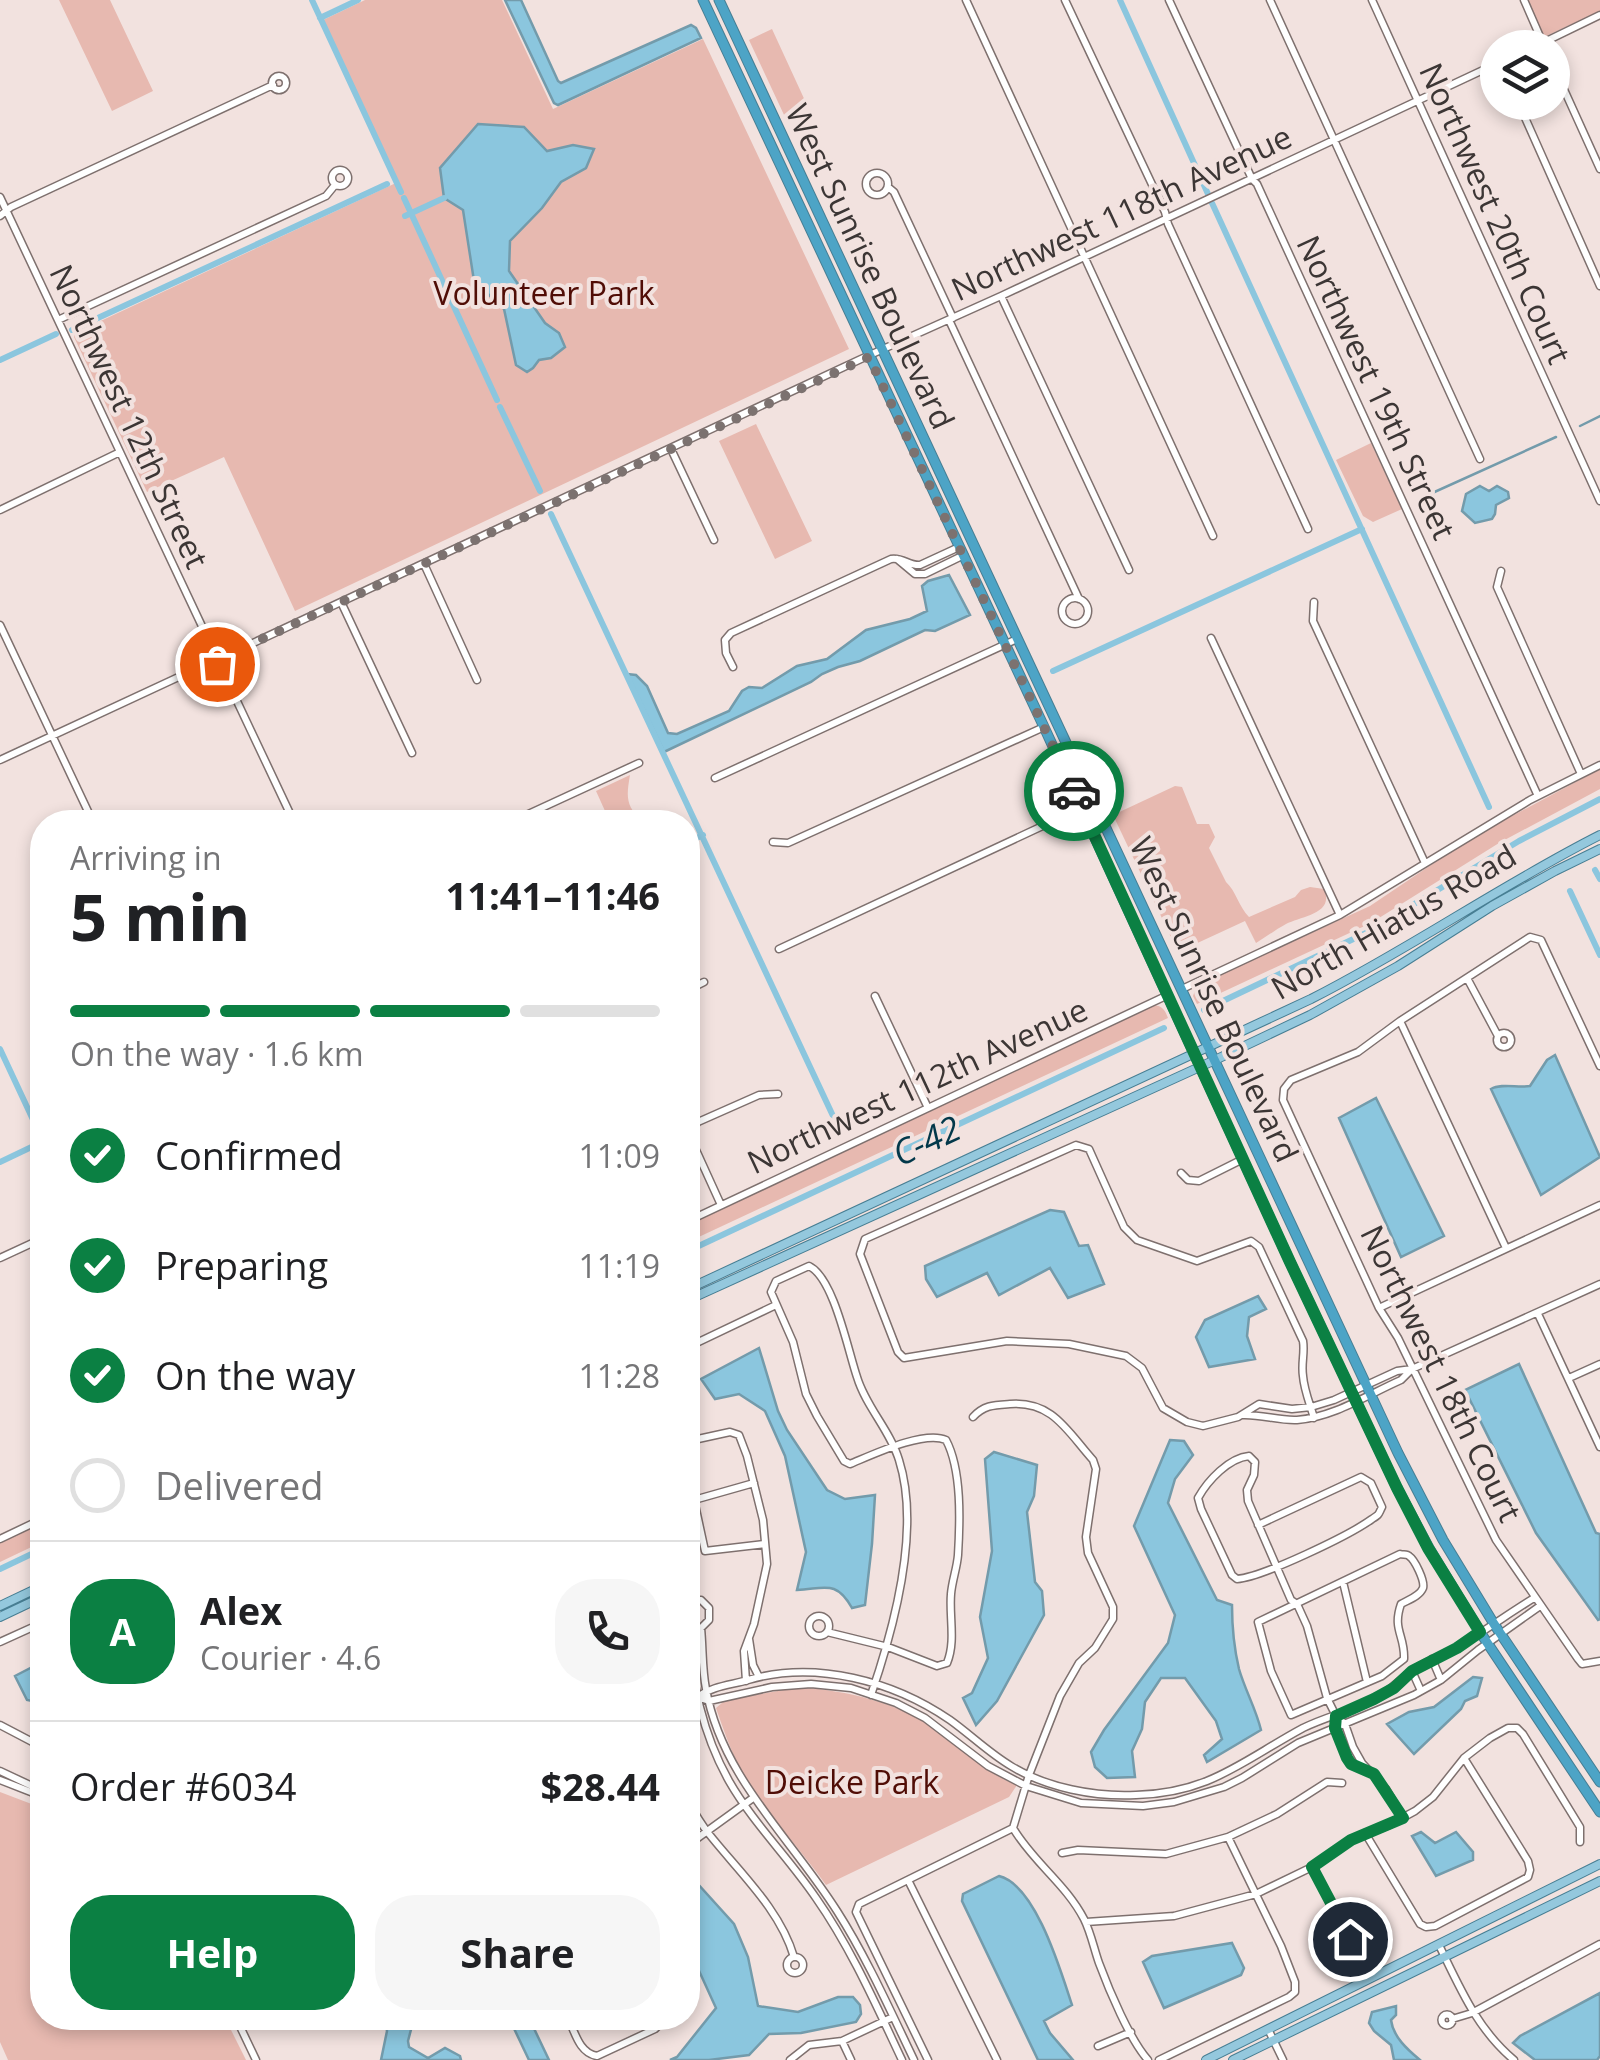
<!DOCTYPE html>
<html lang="en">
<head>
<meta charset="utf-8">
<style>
	body { margin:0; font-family:"Open Sans",sans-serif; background:#f6f6f6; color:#202124; height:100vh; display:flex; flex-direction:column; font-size:38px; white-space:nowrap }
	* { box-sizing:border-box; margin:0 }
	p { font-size:32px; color:#757577 }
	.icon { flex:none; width:55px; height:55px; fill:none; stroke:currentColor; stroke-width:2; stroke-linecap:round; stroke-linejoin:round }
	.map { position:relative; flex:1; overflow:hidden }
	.side { position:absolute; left:30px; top:810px; width:670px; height:1220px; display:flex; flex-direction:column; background:#fff; border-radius:40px; box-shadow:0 5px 15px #0003 }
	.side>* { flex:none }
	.buttons { position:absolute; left:1480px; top:30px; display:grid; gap:20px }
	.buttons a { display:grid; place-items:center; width:90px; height:90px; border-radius:50%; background:#fff; box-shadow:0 5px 15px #0003; font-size:50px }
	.pin { position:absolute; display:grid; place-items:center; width:85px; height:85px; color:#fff; margin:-42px; border:5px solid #fff; border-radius:50%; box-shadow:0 2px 10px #0007 }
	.courier { position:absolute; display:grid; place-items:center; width:100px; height:100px; margin:-50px; border:8px solid #0b8043; border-radius:50%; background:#fff; color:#222; box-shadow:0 2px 12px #0007 }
	.head em { font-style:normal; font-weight:700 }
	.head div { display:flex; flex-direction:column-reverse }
	.head { display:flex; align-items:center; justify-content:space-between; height:170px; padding:0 40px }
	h1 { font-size:65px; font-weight:700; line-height:75px }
	.bar { display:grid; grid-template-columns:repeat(4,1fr); gap:15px 10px; align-content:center; height:120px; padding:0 40px }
	.bar i { height:12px; border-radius:8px; background:#e0e0e0 }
	.bar .current { background:#0b8043 }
	.bar p { grid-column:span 4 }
	.line { display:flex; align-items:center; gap:25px; padding:0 40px; border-top:2px solid #e0e0e0 }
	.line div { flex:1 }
	.round { display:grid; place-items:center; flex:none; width:105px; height:105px; border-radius:40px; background:#f6f6f6 }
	ol { padding:0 40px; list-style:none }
	li { display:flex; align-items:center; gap:30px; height:110px }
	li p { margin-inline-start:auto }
	li .icon { padding:10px; border-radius:50%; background:#0b8043; color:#fff; stroke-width:4 }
	li:last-child { color:#757577 }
	li i { width:55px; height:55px; border:5px solid #e0e0e0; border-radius:50% }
	.action { display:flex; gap:20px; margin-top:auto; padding:20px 40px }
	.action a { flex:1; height:115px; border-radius:40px; background:#0b8043; color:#fff; font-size:40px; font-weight:700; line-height:115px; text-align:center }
	.action a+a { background:#f6f6f6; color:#202124 }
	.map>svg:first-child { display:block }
	.green { fill:#e7b9b0 }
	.water { fill:#8bc6de; stroke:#739bab; stroke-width:2.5 }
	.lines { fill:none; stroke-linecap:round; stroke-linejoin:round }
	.stream { stroke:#739bab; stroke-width:2.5 }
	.canal { stroke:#8bc6de; stroke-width:6 }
	.minor-casing { stroke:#7e706e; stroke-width:9 }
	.major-casing { stroke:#477e93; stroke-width:10 }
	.highway-casing { stroke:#477e93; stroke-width:11 }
	.minor { stroke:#fff; stroke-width:6 }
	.major { stroke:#94c8dd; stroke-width:8 }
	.highway { stroke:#4da4c6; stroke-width:9 }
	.done { stroke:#7c7270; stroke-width:10; stroke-dasharray:0 18 }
	.route { stroke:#0b8043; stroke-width:12 }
	.labels { text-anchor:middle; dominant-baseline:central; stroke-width:8; stroke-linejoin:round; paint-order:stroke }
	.street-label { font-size:32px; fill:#3c3635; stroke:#f2e2df }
	.park-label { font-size:32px; fill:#500d06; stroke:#f2e2df }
	.water-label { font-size:35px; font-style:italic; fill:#02384a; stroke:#f2e2df }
</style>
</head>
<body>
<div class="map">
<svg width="1600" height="2060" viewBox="0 0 1600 2060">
	<rect width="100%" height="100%" fill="#f2e2df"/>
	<path class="green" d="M59 0H110L153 91 112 111Z
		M365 0H502L553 109 703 39 849 349 295 611 224 457 147 492 74 337 75 333 398 182 321 21Z
		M1527 0H1600V11L1544 37Z
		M772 29 807 105 785 117 749 40Z
		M756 424 812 541 775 559 719 441Z
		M1371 443 1402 509 1373 522 1363 516 1336 460Z
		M1600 769V789L1499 843 1371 923 1197 1004 1193 996 1197 985 1370 906 1471 838Z
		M630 775C626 798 626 805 642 822H610L596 791Z
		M1175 786 1182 787 1197 824H1209L1215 837 1209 848 1226 882C1236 891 1239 907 1249 917L1295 897 1301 890 1310 887 1324 889C1335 914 1301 916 1286 924 1275 930 1266 937 1256 943L1245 921 1178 952 1113 815Z
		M1153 1005C1163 1006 1165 1010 1168 1018L688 1242V1222Z
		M42 1523V1542L0 1562V1543Z
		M800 1687C848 1691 901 1703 940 1732 965 1749 988 1775 1017 1785L1009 1797 826 1885C798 1845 762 1810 740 1768 730 1749 723 1728 716 1708L723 1702 733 1699Z
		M0 1792 42 1808V2018H225L246 2060H8L0 2042Z"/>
	<path class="water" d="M505 0H521L558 81 561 83 691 25 696 28 701 38 558 105 554 103Z
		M478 124 524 127 547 151 573 145 594 149 586 168 561 182 542 208 510 241 509 271 545 323 559 333 565 347 551 358 539 360 533 368 527 372 516 365 504 309 474 281 463 210 444 198 440 168Z
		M1480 486 1489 491 1497 486 1508 492 1509 498 1496 505 1495 514 1492 519 1475 523 1462 511 1466 494Z
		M949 575 970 615 935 631 925 630 860 661 838 667 822 674 811 682 664 752 627 674 636 675 647 686 668 733 677 734 729 711 742 691 749 687 762 688 797 666 827 659 866 630 910 619 927 611 922 586 928 581Z
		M1555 1055 1600 1157 1541 1195 1491 1089C1501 1083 1518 1088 1530 1086L1547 1060Z
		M1376 1098 1444 1236 1401 1257 1339 1118Z
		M1050 1210 1064 1212 1079 1246 1088 1245 1104 1284 1068 1298 1050 1268 999 1295 987 1273 937 1297 926 1279 925 1266Z
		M1258 1296 1266 1309 1249 1317 1247 1336 1255 1359 1209 1367 1196 1337 1205 1320Z
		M759 1348 778 1411 787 1430 827 1490 845 1499 875 1495 872 1544 865 1605 852 1608C836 1579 824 1589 797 1590L806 1552 785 1456 765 1411 739 1394 715 1399 701 1379Z
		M1519 1364 1596 1533 1600 1534V1619L1598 1620 1536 1533 1465 1390Z
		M1170 1440 1184 1441 1193 1455 1175 1479 1168 1503 1217 1600 1232 1605C1232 1627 1234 1648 1239 1669 1245 1690 1256 1709 1261 1730L1207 1762 1204 1755 1222 1739 1216 1721 1185 1678H1161L1145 1702 1142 1729 1132 1751 1135 1777 1107 1778 1095 1767 1091 1752 1104 1730 1168 1643 1175 1615 1134 1526Z
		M994 1452 1037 1465 1034 1496 1027 1512 1035 1582 1042 1591 1044 1615 997 1701 976 1725 963 1698 972 1693 988 1658 980 1617 992 1551 985 1459Z
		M42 1662V1703L27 1700 15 1676Z
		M1473 1677 1482 1678 1477 1696 1465 1701 1461 1709 1414 1754 1387 1724 1409 1712 1434 1707Z
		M1421 1832 1435 1843 1456 1832 1473 1852V1860L1436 1876 1412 1836Z
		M688 1873 734 1924 748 1957 758 2006 798 2012 838 1997H853L860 2005 861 2014 856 2022 801 2033 769 2034 749 2055 709 2060H670L677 2057 716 2008 695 1962 688 1956Z
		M999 1876C1036 1885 1061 1972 1072 2005L1044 2021 1050 2033 1073 2060H1038L962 1901 963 1894Z
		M1232 1943 1244 1968 1241 1975 1164 2008 1143 1962 1152 1956Z
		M1600 1993V2056L1597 2060H1535L1513 2043 1520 2036Z
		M1396 2006V2015L1391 2020C1393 2037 1408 2050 1420 2060H1394L1391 2045 1374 2031 1369 2023 1372 2012Z
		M385 2018H414L408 2041 409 2047 428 2058 445 2048 460 2056 461 2060H381L387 2031Z
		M509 2018H529L549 2060H529Z"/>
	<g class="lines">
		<path class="stream" d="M1580 426 1600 416
			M1419 499 1556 437"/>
		<path class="canal" d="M312 0 401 192
			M1120 0 1208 194
			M320 18 358 0
			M404 198 497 400
			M1212 203 1489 807
			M405 216 444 198
			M72 330 387 184
			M0 360 56 334
			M500 407 540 491
			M551 514 841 1133
			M1053 671 1362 529
			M688 842 703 835
			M1595 870 1600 879
			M1570 891 1600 955
			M1204 1010 1366 933 1519 841 1600 799
			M0 1049 42 1139
			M0 1162 42 1142
			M688 1251 1164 1028
			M0 1569 42 1549"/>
		<g class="minor-casing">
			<path id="minor" d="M966 0 1213 536
				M1065 0 1165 212 1168 224 1308 529
				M1169 0 1252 179 1257 184 1538 796
				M1270 0 1480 459
				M1372 0 1600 501
				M1524 0 1545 48
				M1532 48 1600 15
				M1552 63 1600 169
				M272 83a7 7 0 1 1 14 0a7 7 0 1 1-14 0Z
				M1518 102 1600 286
				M332 178a8 8 0 1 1 16 0a8 8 0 1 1-16 0Z
				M866 184a11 11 0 1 1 22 0a11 11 0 1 1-22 0Z
				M888 187 894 192 953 318
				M0 197 216 656
				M0 216 11 207 273 85
				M1001 296 1129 570
				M58 320 326 196 335 185
				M949 320 1079 599
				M671 449 714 540
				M0 510 120 452
				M897 559 915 574H925L964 555
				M424 564 477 680
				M1501 571 1497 587 1581 774
				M1062 611a13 13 0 1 1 26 0a13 13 0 1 1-26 0Z
				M341 602 412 753
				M1314 602 1313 621 1425 863
				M0 625 93 822
				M1211 638 1340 915
				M221 658 861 359 1001 296 1498 63
				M219 663 294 822
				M733 667 726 653 725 640 731 633 891 559C903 557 909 566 920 565L959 547
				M0 760 213 661
				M715 778 1017 639
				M511 822 639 763
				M773 842 788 843 1044 727
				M779 949 1094 802
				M1467 978 1498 1036
				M1182 989 1340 915 1530 800 1600 765
				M688 990 704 982
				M875 996 928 1108
				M1400 1021 1506 1248
				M1497 1040a7 7 0 1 1 14 0a7 7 0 1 1-14 0Z
				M1600 1066 1541 940 1530 937 1400 1021 1358 1052 1291 1080 1284 1089 1283 1100 1379 1308 1398 1338 1496 1540 1578 1659 1582 1664 1600 1661
				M1181 1173 1188 1180 1199 1181 1243 1159
				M721 1205 691 1139V1129L698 1122 759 1095 778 1094
				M688 1221 1168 995
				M0 1258 41 1239
				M1379 1308 1600 1205
				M1538 1314 1600 1447
				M688 1347 776 1305
				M1569 1378 1600 1364
				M1242 1415C1261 1414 1279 1421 1297 1420 1334 1417 1367 1395 1401 1380L1411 1370
				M973 1417C984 1405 994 1405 1010 1404 1053 1401 1067 1431 1093 1460L1096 1469 1086 1537 1088 1553 1113 1607V1619L1095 1648 1079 1663 1060 1696 1029 1775 1013 1828C1033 1862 1066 1884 1084 1919 1091 1933 1094 1949 1099 1963 1109 1990 1130 2040 1148 2060
				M1314 1418C1310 1404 1304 1390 1303 1376 1301 1363 1305 1353 1303 1341L1259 1247 1251 1241 1197 1261 1137 1240 1124 1227 1089 1149 1076 1145 865 1239 860 1254 898 1352 904 1358 1007 1341 1069 1344 1126 1356 1142 1368 1163 1408 1187 1422 1203 1426 1238 1417 1259 1404 1292 1409 1311 1407 1334 1400 1397 1371 1412 1369 1600 1284
				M688 1428 698 1439 730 1432 739 1435 747 1456 763 1520 767 1564 754 1624 744 1651 746 1681
				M754 1483 694 1500 705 1551 765 1544
				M1258 1525 1361 1477 1371 1483 1382 1507C1378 1515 1380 1514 1372 1519 1350 1535 1263 1577 1237 1579L1232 1575 1201 1509 1198 1498C1208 1480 1229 1458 1249 1456L1255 1462 1254 1475 1247 1490 1248 1501 1291 1600 1297 1604 1307 1626 1327 1698 1336 1716 1345 1724 1353 1747 1362 1763 1386 1789 1403 1818
				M0 1539 42 1519
				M1400 1554C1403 1555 1407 1554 1409 1556 1415 1560 1425 1581 1423 1588 1420 1596 1408 1600 1401 1604 1392 1630 1405 1635 1404 1659L1382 1676 1291 1715 1271 1671 1258 1622Z
				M1343 1582 1367 1682
				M688 1602 701 1600 709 1608V1620L701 1628C703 1648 702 1669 706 1689 722 1778 791 1838 837 1911 867 1958 890 2010 914 2060
				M809 1626a10 10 0 1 1 20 0a10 10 0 1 1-20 0Z
				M688 1628C692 1682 702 1733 729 1781 753 1823 789 1858 816 1898 851 1948 876 2005 902 2060
				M827 1632 888 1647 937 1666 947 1663C956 1641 949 1617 951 1594 952 1581 957 1568 958 1555 960 1522 962 1470 946 1440 924 1430 872 1455 850 1464L844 1461 817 1416 806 1394 793 1342 771 1292 776 1281 809 1266C834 1278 848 1351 857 1377 866 1407 890 1430 899 1460 921 1529 894 1628 871 1695
				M749 1639 753 1665 759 1677
				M0 1642 33 1627 42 1618
				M1432 1659 1441 1680
				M1412 1671 1421 1691
				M697 1697 709 1701 772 1687 811 1684 851 1688 896 1703 925 1718 988 1766 1026 1786 1081 1803 1143 1806 1174 1802 1224 1787 1242 1778 1298 1743 1414 1695 1441 1680 1478 1650 1540 1606
				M698 1697C712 1686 731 1685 748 1680 816 1660 893 1681 950 1720 971 1735 989 1753 1011 1766 1047 1788 1095 1797 1136 1795 1210 1793 1242 1761 1303 1728 1325 1717 1351 1711 1374 1700 1390 1691 1401 1678 1416 1668 1429 1660 1444 1655 1457 1647 1483 1632 1508 1614 1534 1598
				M1335 1724 1347 1758 1351 1764 1369 1772
				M0 1725 42 1747
				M0 1771 32 1786 42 1795
				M0 1780 41 1796
				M688 1801C694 1812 701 1824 709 1834 739 1872 780 1909 794 1957
				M1365 1833 1420 1924 1426 1927 1435 1926 1528 1877 1530 1870 1528 1861 1464 1758
				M688 1845 753 1798
				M1062 1853 1078 1850 1166 1854 1228 1837 1277 1814 1327 1782 1342 1783
				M1312 1867 1357 1953
				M908 1880 997 2060
				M1086 1922 1174 1916 1256 1894 1312 1867 1351 1840 1389 1825 1415 1811 1433 1797 1464 1758 1490 1738 1508 1728H1517L1523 1734 1580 1827V1842
				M1439 1945C1460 1988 1477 2029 1514 2060
				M787 1965a8 8 0 1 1 16 0a8 8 0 1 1-16 0Z
				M1441.5 2020a5.5 5.5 0 1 1 11 0a5.5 5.5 0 1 1-11 0Z
				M236 2018 256 2060
				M568 2018C575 2032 579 2053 597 2056L655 2029 666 2018
				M1452 2019 1472 2013 1600 1944
				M1268 2029 1283 2060
				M842 2041 851 2060
				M1098 2046 1131 2032
				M790 2060 809 2045 842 2041 893 2017
				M928 2060 856 1912 859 1904 1013 1828
				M1159 2060 1289 1997 1295 1992V1982L1281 1946 1228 1837"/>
		</g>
		<g class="major-casing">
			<path id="major" d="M688 1289 1311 999C1410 949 1501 885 1600 835
				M688 1300 1215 1060 1310 1015 1398 966 1492 906 1555 871 1600 849
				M0 1606 42 1586
				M0 1617 42 1597
				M1206 2060 1600 1864
				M1233 2060 1600 1881"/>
		</g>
		<g class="highway-casing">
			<path id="highway" d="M703 0 1044 727 1290 1262 1397 1488 1429 1548 1480 1632 1600 1812
				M719 0 1398 1453 1443 1540 1494 1624 1600 1782"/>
		</g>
		<use href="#minor" class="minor"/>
		<use href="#major" class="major"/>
		<use href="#highway" class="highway"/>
	</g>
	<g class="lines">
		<path class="done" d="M217 664 220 662 221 658 869 357 1074 791"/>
		<path class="route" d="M1074 791 1290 1262 1397 1488 1428 1548 1480 1632 1457 1648 1412 1671 1394 1688 1374 1699 1336 1716 1335 1728 1347 1758 1351 1764 1374 1774 1403 1818 1351 1840 1312 1867 1350 1939"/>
	</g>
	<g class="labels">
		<g class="street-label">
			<text transform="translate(1121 212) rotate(-25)">Northwest 118th Avenue</text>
			<text transform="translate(1496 213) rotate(66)">Northwest 20th Court</text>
			<text transform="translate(871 266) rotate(65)">West Sunrise Boulevard</text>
			<text transform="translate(1377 387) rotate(65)">Northwest 19th Street</text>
			<text transform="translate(130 416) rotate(65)">Northwest 12th Street</text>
			<text transform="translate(1393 921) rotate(-30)">North Hiatus Road</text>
			<text transform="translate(1215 999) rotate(65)">West Sunrise Boulevard</text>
			<text transform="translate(917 1085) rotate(-25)">Northwest 112th Avenue</text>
			<text transform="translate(1442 1373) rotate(64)">Northwest 18th Court</text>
		</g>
		<g class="park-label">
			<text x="544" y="292">Volunteer Park</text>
			<text x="852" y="1781">Deicke Park</text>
		</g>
		<g class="water-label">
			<text transform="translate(926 1140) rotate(-25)">C-42</text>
		</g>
	</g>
</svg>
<div class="buttons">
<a><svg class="icon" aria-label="layers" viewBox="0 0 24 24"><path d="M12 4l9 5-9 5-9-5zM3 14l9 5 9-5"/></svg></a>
</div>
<div class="pin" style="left:217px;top:664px;background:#ea580c"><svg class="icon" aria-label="bag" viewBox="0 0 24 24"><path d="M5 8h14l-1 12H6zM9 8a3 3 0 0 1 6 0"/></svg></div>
<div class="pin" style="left:1350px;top:1939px;background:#1f2937"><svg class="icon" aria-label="home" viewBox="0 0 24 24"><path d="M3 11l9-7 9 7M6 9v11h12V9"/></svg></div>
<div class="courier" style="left:1074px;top:791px"><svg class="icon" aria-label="car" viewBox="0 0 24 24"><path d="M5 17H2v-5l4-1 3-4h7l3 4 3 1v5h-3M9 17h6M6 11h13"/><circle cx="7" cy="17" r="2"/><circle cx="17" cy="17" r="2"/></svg></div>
<section class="side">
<div class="head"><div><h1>5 min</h1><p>Arriving in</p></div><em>11:41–11:46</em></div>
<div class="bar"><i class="current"></i><i class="current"></i><i class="current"></i><i></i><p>On the way · 1.6 km</p></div>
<ol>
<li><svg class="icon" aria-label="check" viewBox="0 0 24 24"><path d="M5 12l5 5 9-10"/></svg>Confirmed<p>11:09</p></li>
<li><svg class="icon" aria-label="check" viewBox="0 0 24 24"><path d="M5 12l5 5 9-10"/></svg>Preparing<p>11:19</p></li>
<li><svg class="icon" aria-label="check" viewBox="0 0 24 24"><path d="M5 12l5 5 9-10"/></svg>On the way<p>11:28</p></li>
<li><i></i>Delivered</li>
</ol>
<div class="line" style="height:180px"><b class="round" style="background:#0b8043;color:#fff">A</b><div><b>Alex</b><p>Courier · 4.6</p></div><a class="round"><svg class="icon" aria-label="phone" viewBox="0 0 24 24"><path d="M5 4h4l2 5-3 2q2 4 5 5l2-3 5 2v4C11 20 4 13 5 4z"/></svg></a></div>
<div class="line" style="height:130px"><div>Order #6034</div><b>$28.44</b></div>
<div class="action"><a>Help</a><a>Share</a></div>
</section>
</div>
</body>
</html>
